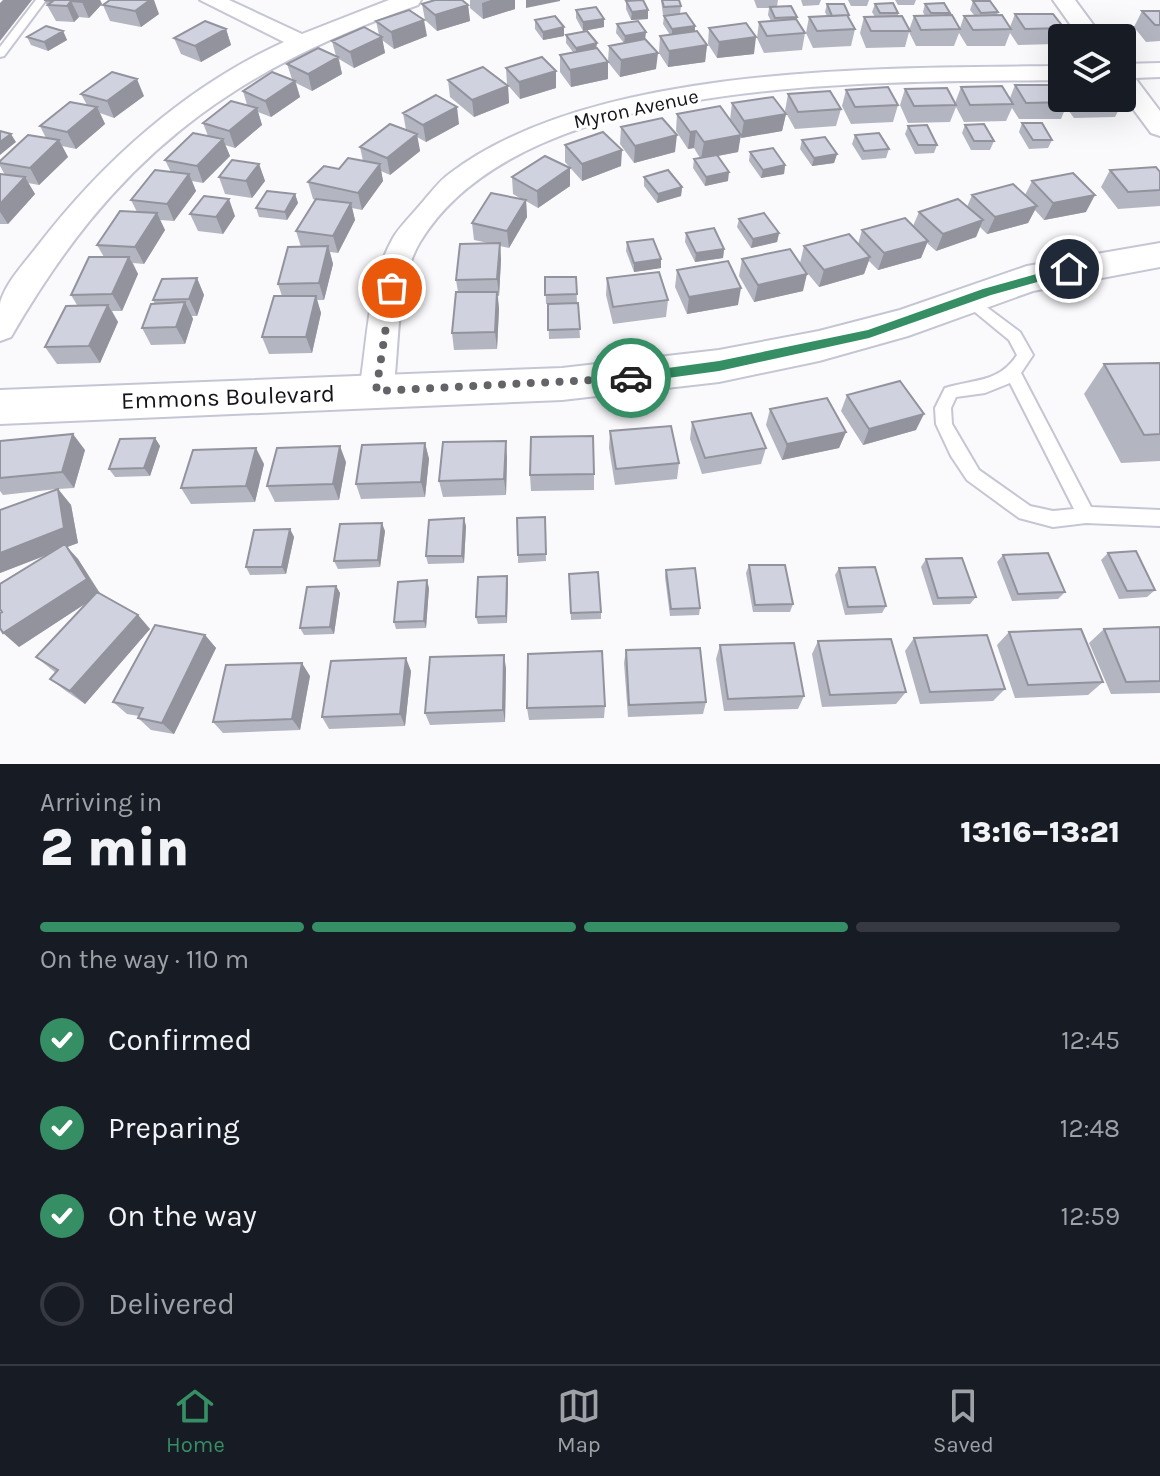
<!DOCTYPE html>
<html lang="en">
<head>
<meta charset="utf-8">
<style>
	body { margin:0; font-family:Karla,sans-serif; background:#242831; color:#f1f3f6; height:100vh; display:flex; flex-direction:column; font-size:30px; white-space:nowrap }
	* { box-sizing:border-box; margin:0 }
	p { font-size:26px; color:#9ea1a6 }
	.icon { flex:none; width:44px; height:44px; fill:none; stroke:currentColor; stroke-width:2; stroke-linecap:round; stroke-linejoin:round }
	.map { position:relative; height:764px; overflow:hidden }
	.panel { display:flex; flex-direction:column; background:#171b24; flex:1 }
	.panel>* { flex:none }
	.controls { position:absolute; left:1048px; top:24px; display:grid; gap:16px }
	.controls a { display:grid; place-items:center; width:88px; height:88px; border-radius:8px; background:#171b24; box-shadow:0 8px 32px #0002; font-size:40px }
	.pin { position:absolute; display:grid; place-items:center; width:68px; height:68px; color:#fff; margin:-34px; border:4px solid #fff; border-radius:50%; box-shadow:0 2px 8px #0007 }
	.courier { position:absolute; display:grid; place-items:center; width:80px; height:80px; margin:-40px; border:6px solid #358e64; border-radius:50%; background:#fff; color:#222; box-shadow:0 2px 10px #0007 }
	.summary em { font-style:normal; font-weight:800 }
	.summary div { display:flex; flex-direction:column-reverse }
	.summary { display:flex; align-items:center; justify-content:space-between; height:136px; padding:0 40px }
	h1 { font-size:52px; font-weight:800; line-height:60px }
	.bar { display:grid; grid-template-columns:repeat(4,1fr); gap:12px 8px; align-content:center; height:96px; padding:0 40px }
	.bar i { height:10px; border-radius:6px; background:#363941 }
	.bar .on { background:#358e64 }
	.bar p { grid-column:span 4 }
	ol { padding:0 40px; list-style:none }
	li { display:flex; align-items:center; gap:24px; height:88px }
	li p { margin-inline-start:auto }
	li .icon { padding:8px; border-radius:50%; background:#358e64; color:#fff; stroke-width:4 }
	li:last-child { color:#9ea1a6 }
	li i { width:44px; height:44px; border:4px solid #363941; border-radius:50% }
	.tabs { display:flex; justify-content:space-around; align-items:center; height:112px; border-top:2px solid #363941; background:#171b24; font-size:22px; color:#9ea1a6 }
	.tabs a { display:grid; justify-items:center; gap:4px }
	.tabs .on { color:#358e64 }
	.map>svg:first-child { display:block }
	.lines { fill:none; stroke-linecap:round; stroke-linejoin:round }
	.service-casing { stroke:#c5c6d3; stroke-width:4 }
	.minor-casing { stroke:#c5c6d3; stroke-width:4 }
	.tertiary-casing { stroke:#c5c6d3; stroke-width:4 }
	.service { fill:#fff; fill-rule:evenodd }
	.minor { fill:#fff; fill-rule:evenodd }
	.tertiary { fill:#fff; fill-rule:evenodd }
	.wall { fill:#b3b5c0 }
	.shaded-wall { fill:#92939c }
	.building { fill:#d0d2df; stroke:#92939c; stroke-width:2 }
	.route { fill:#358e64 }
	.done { stroke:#646468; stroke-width:8; stroke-dasharray:0 14.4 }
	.labels { text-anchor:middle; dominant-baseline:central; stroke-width:6; stroke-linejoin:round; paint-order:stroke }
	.far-street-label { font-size:20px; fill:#131418; stroke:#fff }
	.street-label { font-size:24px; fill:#131418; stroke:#fff }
</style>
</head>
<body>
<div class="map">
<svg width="1160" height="764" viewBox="0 0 1160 764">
	<rect width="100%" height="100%" fill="#fafafd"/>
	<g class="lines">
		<g class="service-casing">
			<path id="service" d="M36 0H46L4 56 0 57V47Z
				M969 294 1020 332 1033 355 1021 373 1091 507 1160 510V526L1086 523 1053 527 1019 518 967 480 951 456 936 424 935 408 945 388C974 379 999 383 1017 355L1009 340 964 303 962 299 964 295ZM1010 383 1074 509 1053 511 1030 506 979 470 952 424 951 408 956 397 985 393Z"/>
		</g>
		<g class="minor-casing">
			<path id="minor" d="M200 0H229L302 34 389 0H421L418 5C225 73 113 160 11 337L0 341C0 329 0 315 0 304 4 285 25 262 36 248 101 163 185 87 284 42Z
				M1053 0H1075L1103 38H1080Z
				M1160 63V77L1135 78 1160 111V136L1151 133 1122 94V64Z
				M1062 66V80C885 83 524 70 420 242 395 284 400 345 393 391L388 400 376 404 364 400 359 391C368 340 367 284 393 238 400 226 411 216 420 205 429 195 438 182 449 174 594 63 885 68 1062 66Z"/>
		</g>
		<g class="tertiary-casing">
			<path id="tertiary" d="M1160 243V267L1033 291 908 336 819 361 719 382 562 400 0 424V390L562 368 719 350 819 331 900 310 1027 266Z"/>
		</g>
		<use href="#service" class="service"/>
		<use href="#minor" class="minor"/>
		<use href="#tertiary" class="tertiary"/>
	</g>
	<path class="wall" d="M44 0H100L102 4 89 18 79 17 74 22 56 21Z
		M470 0H515V9L483 19 470 8Z
		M661 0H679L681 6 680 14 695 26V31L707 45 705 62 668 67 659 53 660 36 670 35 663 24 664 16 673 15H663Z
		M754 0H778L777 6 797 17V20L805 33 802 50 764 53 757 38 759 22 771 21 768 15 769 8H757Z
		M801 0H821L819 5 803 6Z
		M848 0H869L867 6H851Z
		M895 0H916L914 5H898Z
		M626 1 648 10V19L631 20 626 9Z
		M973 1 998 12 997 15 1010 27 1015 14 1064 28 1056 44 1018 45 1010 33 1005 46H967L959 33 954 46H916L909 32 905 47 866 48 860 33 864 17H875L872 12 875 4 898 13V16L909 30 914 16H925L923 12 925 4 950 13 949 15 960 28 964 16 974 15 970 10Z
		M422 4 468 5 470 21 437 31 425 20Z
		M827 4 849 15V19L855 29 851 46 813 48 806 33 809 17 827 16 825 12Z
		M103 5 159 14 141 27 110 21Z
		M576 10 604 19V27L583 31 576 18Z
		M1142 11H1160V41L1146 42 1134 27Z
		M535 20 564 27V36L543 40 535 29Z
		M376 21 427 36 394 49 382 40 385 53 354 68 339 59 342 74 312 91 296 83 300 97 271 117 258 112 262 125 235 148 225 145 230 156 203 183 192 181 196 191 174 221 160 220 165 230 144 264 133 263 138 274 122 311H112L118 322 100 363 57 364 45 347 77 305 71 295 104 257 97 245 137 212 131 200 171 172 165 160 208 136 203 123 247 105 243 91 292 79 287 64 336 56 332 41 379 35Z
		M617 24 656 69 620 77 608 62 609 46 624 43 616 33Z
		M709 28 754 54 717 58 708 44Z
		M226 29 231 45 201 62 181 54 174 38Z
		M63 31 67 40 48 51 31 45 27 37Z
		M566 35 596 48 608 79 571 87 560 72V55L573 52 566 43Z
		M506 68 556 71V88L520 99 507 84Z
		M448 80 508 86 509 103 474 117 450 97Z
		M1015 85 1062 98H1122L1124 100 1115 117 1074 118 1066 107 1061 119H1019L1012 108 1006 121 964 122 956 107 950 122 908 123 900 105 905 89 955 103 961 87 1010 98Z
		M846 90 898 105 893 122 851 124 842 106Z
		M81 94 144 96 114 118 100 113 105 124 76 149 62 146 68 157 39 185 28 183 35 194 8 224H0V174L5 175 0 166V161L46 138 40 126 87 105Z
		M788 94 841 109 836 126 795 129 785 111Z
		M732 103 786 114 782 131 741 138 740 136 738 152 718 156 728 181 705 186 693 168 694 159 700 158 694 148 688 149 676 131 677 114 730 120Z
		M403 113 459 124 426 142 417 137 420 151 390 175 381 171 383 181 362 210 352 208 355 220 338 253 330 252 333 264 324 300H317L321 313 312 353 269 354 262 337 282 296 278 284 301 247 296 231 315 200 313 199 308 182 339 169 363 161 360 147 406 130Z
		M1022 123 1052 140 1048 148 1029 149 1019 132Z
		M965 125 994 141 990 150H971L962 133Z
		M908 126 937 145 934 153 915 154 905 134Z
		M621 127 675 152 634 163 620 144Z
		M855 135 889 149 886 158 862 160 852 144Z
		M802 140 837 154 834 163 812 166 800 149Z
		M565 145 621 166 582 181 565 162Z
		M750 152 785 165 784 174 761 178 749 161Z
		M259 164 265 181 252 198 225 194 219 177Z
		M1110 170 1160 172V206L1118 209 1101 187Z
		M512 177 570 186 538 208 526 201 527 217 509 248 500 246 501 260 499 296H498L499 309 497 349 454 350 452 333 458 292 456 280 488 243 474 240 472 223 523 200 513 194Z
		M644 177 682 187 681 196 657 203 644 186Z
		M1032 181 1086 212 1044 220 1035 210 1028 223 987 234 980 227 976 237 936 251 927 243 921 258 878 270 869 261 864 274 819 287 800 264 803 291 754 302 739 276 742 259 800 263 804 246 858 244 862 230 913 226 919 212 967 207 972 195H1025Z
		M295 194 298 203 287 220 259 217 256 208Z
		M190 214 235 216 223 234 198 231Z
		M739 219 779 233 777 242 751 248 737 227Z
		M686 233 724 249 723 258 695 262 685 242Z
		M627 242 661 259V268L634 272 626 251Z
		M677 270 738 305 687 314 675 287Z
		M545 277H576L577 303 546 304Z
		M197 278 204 295 197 316H192L193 319 185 344 151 345 142 328 155 304 153 300Z
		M607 278 668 300 666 317 613 324 606 295Z
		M578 303 580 338 549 339 548 304Z
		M1160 363V461L1121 463 1084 394 1104 364Z
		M847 395 916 430 863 445 841 411Z
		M770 409 846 432 839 448 782 460 766 425Z
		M692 422 766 448 761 464 702 474 690 439Z
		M610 431 679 463 677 479 615 485 609 448Z
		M155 438 160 446 150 476 115 477 109 469Z
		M0 441 85 450 74 488 58 489 71 505 78 543 67 547 78 559 100 593 138 615 150 629 85 704 66 691 50 679 56 673 36 657 88 602 19 647 47 555 0 573V510L57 489 3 495 0 491Z
		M425 443 429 459 425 497 361 499 356 484Z
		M507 457 506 495 443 497 439 481Z
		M346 462 339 500 275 502 267 486Z
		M264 464 255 502 191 504 181 488Z
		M594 474V490L531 491 530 475Z
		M545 517 546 561 518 563V555Z
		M466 526 464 563 428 564 426 556Z
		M290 529 294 537 286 574 250 575 246 567Z
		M385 531 380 567 338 569 334 561Z
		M1108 553 1155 590 1147 597 1119 599 1101 560Z
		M1003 555 1065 592 1058 599 1012 601 997 562Z
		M926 559 976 597 970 604 933 605 921 567Z
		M749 565 793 604 790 612H753L746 573Z
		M839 568 886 606 882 613 845 615 835 575Z
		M666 570 700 608 699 615 670 616 665 577Z
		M569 574 601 612V619L571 620Z
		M507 576V623L478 624 476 617Z
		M336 586 340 593 334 634 304 635 300 628Z
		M429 588 426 628 396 629 394 622Z
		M1160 627V693L1111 694 1089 643 1104 629Z
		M1009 632 1103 682 1088 695 1015 698 997 645Z
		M205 635 216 648 174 734 151 730 138 718 139 716 127 714 113 702Z
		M914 638 1005 689 993 701 920 704 905 651Z
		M818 641 906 692 896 704 822 707 812 654Z
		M720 645 804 696 798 709 724 711 716 659Z
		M626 650 706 702 703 714 628 717 624 663Z
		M506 668 505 722 430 725 425 713Z
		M411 671 405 726 329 729 322 717Z
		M310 676 300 730 223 733 213 722Z
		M605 706 604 718 529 720 527 708Z"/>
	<path class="shaded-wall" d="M3 0H32L0 41V3Z
		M84 0H100L102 4 89 18 82 2Z
		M150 0H154L159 14 141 27 135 11Z
		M491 0H515V9L483 19 482 3Z
		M526 0H560V1L526 8Z
		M71 1 79 17 74 22 67 6Z
		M468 5 470 21 437 31 435 15Z
		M648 10V19L631 20 632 12Z
		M604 19V27L583 31V22Z
		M424 20 427 36 394 49 391 32Z
		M695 26V35L672 38V29Z
		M564 27V36L543 40V32Z
		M226 29 231 45 201 62 195 46Z
		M63 31 67 40 48 51 44 42Z
		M646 32 645 41 624 44 625 36Z
		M382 37 385 53 354 68 350 52Z
		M756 37 754 54 717 58 719 42Z
		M597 43 596 52 576 56V48Z
		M707 45 705 62 668 67 669 51Z
		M658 53 656 69 620 77 621 60Z
		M338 57 342 74 312 91 308 74Z
		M608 62V79L571 87 570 70Z
		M556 71V88L520 99 519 82Z
		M137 79 144 96 114 118 107 101Z
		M295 81 300 97 271 117 265 101Z
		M508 86 509 103 474 117 472 100Z
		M97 107 105 124 76 149 67 132Z
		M457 107 459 124 426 142 423 125Z
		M257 108 262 125 235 148 229 131Z
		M786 114 782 131 741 138 744 121Z
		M696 131 694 148 688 149 690 132Z
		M11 134 16 142 0 155V142Z
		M417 134 420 151 390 175 387 158Z
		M677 135 675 152 634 163 635 146Z
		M741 135 738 152 701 159 704 142Z
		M223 139 230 156 203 183 197 166Z
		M59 140 68 157 39 185 30 168Z
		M622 150 621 166 582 181V164Z
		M837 154 834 163 812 166 814 158Z
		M259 164 265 181 252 198 246 181Z
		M380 164 383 181 362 210 358 193Z
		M785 165 784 174 761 178 763 170Z
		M570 168V186L538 208 537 191Z
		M729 172 728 181 705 186 706 177Z
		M189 174 196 191 174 221 167 204Z
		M25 177 35 194 8 224 0 212V204Z
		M682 187 681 196 657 203 658 194Z
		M295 194 298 203 287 220 285 212Z
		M1095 195 1086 212 1044 220 1053 203Z
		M229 199 235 216 223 234 216 217Z
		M526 200 527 217 509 248 507 231Z
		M351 203 355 220 338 253 333 236Z
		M1037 206 1028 223 987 234 995 217Z
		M157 213 165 230 144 264 135 247Z
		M983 220 976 237 936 251 943 234Z
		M779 233 777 242 751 248 753 239Z
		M928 241 921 258 878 270 884 253Z
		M500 243 501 260 499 296 497 279Z
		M328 246 333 264 324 300 319 283Z
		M724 249 723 258 695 262 696 253Z
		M129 257 138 274 122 311 112 294Z
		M870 257 864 274 819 287 824 270Z
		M661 259V268L634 272V263Z
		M807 274 803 291 754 302 758 285Z
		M197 278 204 295 197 316 189 299Z
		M741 288 738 305 687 314 689 297Z
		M497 292 499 309 497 349 495 332Z
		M316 296 321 313 312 353 306 337Z
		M185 302 193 319 185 344 176 327Z
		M108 305 118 322 100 363 89 346Z
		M924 414 916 430 863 445 869 429Z
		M846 432 839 448 782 460 787 444Z
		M73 434 85 450 74 488 62 472Z
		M155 438 160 446 150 476 144 468Z
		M506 441 507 457 506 495 504 479Z
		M425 443 429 459 425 497 421 482Z
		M340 446 346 462 339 500 333 484Z
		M256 448 264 464 255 502 246 486Z
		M58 489 71 505 78 543 67 547 78 559 100 594 19 647 3 633 67 547 0 573V553Z
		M464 518 466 526 464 563 462 556Z
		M382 523 385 531 380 567 378 560Z
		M290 529 294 537 286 574 282 567Z
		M507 576 508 583 507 623 506 616Z
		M427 580 429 588 426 628 424 621Z
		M336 586 340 593 334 634 330 627Z
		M138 615 150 629 85 704 70 691Z
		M205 635 216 648 174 734 162 723Z
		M504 655 506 668 505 722 503 710Z
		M406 658 411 671 405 726 400 714Z
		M302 663 310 676 300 730 292 719Z"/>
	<path class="building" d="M44 0H84L82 2 71 1 67 6 48 5 53 1Z
		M110 0H150L135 11 103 5Z
		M435 0H462L468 5 435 15 422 4Z
		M643 0 648 10 632 12 626 1Z
		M662 0H679L681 6 664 7Z
		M973 1H990L998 12 981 13Z
		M893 3 898 13H880L875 4Z
		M944 3 950 13H931L925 4Z
		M827 4H844L849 15 832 16Z
		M791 6 797 17 775 18 770 7Z
		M596 7 604 19 583 22 576 10Z
		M409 10 424 20 391 32 376 21Z
		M1142 11H1160V25H1155Z
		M686 13 695 26 672 29 664 16Z
		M1015 14H1053L1064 28 1025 29Z
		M847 15 855 29 817 31 809 17Z
		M952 15 960 29 921 30 914 16Z
		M1002 15 1011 29 973 30 964 16Z
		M555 16 564 27 543 32 535 20Z
		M902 16 910 31H871L864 17Z
		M796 19 805 33 767 36 759 22Z
		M205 21 226 29 195 46 174 38Z
		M638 21 646 32 625 36 617 24Z
		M746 23 756 37 719 42 709 28Z
		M46 26 63 31 44 42 27 37Z
		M364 27 382 37 350 52 332 41Z
		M587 31 597 43 576 48 566 35Z
		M697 31 707 45 669 51 660 36Z
		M645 39 658 53 621 60 609 46Z
		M318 48 338 57 308 74 287 64Z
		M597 48 608 62 570 70 560 55Z
		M542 57 556 71 519 82 506 68Z
		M483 67 508 86 472 100 448 80Z
		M112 72 137 79 107 101 81 94Z
		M272 72 295 81 265 101 243 91Z
		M1015 85H1057L1062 92V98H1066L1069 102 1026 103Z
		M1002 86 1013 104 970 105 961 87Z
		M888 87 898 105 855 107 846 90Z
		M947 88 956 105 914 106 905 89Z
		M830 91 841 109 798 112 788 94Z
		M436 95 457 107 423 125 403 113Z
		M773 97 786 114 744 121 732 103Z
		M1122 97 1124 100 1082 101 1080 98Z
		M231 101 257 108 229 131 203 123Z
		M70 102 97 107 67 132 40 126Z
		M720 106 741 135 704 142 696 131 690 132 677 114Z
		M662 118 677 135 635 146 621 127Z
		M1022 123H1042L1052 140H1033Z
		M390 124 417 134 387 158 360 147Z
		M984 124 994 141H974L965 125Z
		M927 125 937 145H918L908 126Z
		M0 131 11 134 0 142Z
		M603 132 622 150 582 164 565 145Z
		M193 133 223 139 197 166 165 160Z
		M879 133 889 149 864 151 855 135Z
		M28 135 59 140 30 168 0 163V161Z
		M825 137 837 154 814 158 802 140Z
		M773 148 785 165 763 170 750 152Z
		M717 155 729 172 706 177 694 159Z
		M545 156 570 168 537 191 512 177Z
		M348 158 380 164 358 193 308 182 324 166 339 169Z
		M232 160 259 164 246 181 219 177Z
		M1156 167 1160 172V190L1128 192 1110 170Z
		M155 170 189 174 167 204 131 200Z
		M668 170 682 187 658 194 644 177Z
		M1073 173 1095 195 1053 203 1032 181Z
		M0 174 25 177 0 204Z
		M1013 184 1037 206 995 217 972 195Z
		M267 191 295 194 285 212 256 208Z
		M491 193 526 200 507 231 472 223Z
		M204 196 229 199 216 217 190 214Z
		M316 199 351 203 333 236 296 231Z
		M958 199 983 220 943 234 919 212Z
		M120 211 157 213 135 247 97 245Z
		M764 213 779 233 753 239 739 219Z
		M905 218 928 241 884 253 862 230Z
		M714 228 724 249 696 253 686 233Z
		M849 234 870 257 824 270 804 246Z
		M653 239 661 259 634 263 627 242Z
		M500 243 497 279 456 280 460 244Z
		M328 246 319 283 278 284 288 247Z
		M790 249 807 274 758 285 742 259Z
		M89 257H129L112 294 71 295Z
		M728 261 741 288 689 297 677 270Z
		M659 272 668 300 613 307 607 278Z
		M545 277H576L577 294 545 295Z
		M197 278 189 299 153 300 162 279Z
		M456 292H497L495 332 452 333Z
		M274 296H316L306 337H262Z
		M185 302 176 327 142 328 151 304Z
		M578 303 580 329 548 330V304Z
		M108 305 89 346 45 347 66 306Z
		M1160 363V434L1144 435 1104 364Z
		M900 381 924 414 869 429 847 395Z
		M827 398 846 432 787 444 770 409Z
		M751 413 766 448 705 458 692 422Z
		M671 426 679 463 616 469 610 431Z
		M73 434 62 472 0 478V441Z
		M593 436 594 474 530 475 531 437Z
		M155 438 144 468 109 469 120 439Z
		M506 441 504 479 439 481 443 442Z
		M425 443 421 482 356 484 362 445Z
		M340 446 333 484 267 486 277 448Z
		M256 448 246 486 181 488 193 450Z
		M58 489 64 528 0 553V510Z
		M545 517 546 554 518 555 517 518Z
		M464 518 462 556H426L429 520Z
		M382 523 378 560 334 561 340 524Z
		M290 529 282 567H246L254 530Z
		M65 544 87 579 3 633 0 628V613L2 612 0 609V584Z
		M1136 551 1155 590 1127 591 1108 553Z
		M1048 553 1065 592 1018 594 1003 555Z
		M962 558 976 597 938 598 926 559Z
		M749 565H785L793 604 755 605Z
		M875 567 886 606 848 607 839 568Z
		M695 568 700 608 671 609 666 570Z
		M598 572 601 612 571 613 569 574Z
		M507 576 506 616 476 617 478 577Z
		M427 580 424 621 394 622 398 582Z
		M336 586 330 627 300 628 307 587Z
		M97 592 138 615 70 691 50 679 58 670 36 657Z
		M155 625 205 635 162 723 138 718 143 708 113 702Z
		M1160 627V681L1126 682 1104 629Z
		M1081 629 1103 682 1028 685 1009 632Z
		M987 635 1005 689 930 692 914 638Z
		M891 639 906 692 830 695 818 641Z
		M794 643 804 696 728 699 720 645Z
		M700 648 706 702 629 705 626 650Z
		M602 651 605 706 527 708 528 654Z
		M504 655 503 710 425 713 430 657Z
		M406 658 400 714 322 717 331 661Z
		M302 663 292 719 213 722 226 665Z"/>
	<path class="route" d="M1069 265 1073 266V272L991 295 869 338 719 371 631 383 624 378 631 373 719 361 868 330 983 289Z"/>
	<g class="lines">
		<path class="done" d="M392 288 376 391 631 378"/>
	</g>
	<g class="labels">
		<g class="far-street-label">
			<text transform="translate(636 109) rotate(-12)">Myron Avenue</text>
		</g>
		<g class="street-label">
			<text transform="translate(228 397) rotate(-2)">Emmons Boulevard</text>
		</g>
	</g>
</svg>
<div class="controls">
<a><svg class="icon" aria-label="layers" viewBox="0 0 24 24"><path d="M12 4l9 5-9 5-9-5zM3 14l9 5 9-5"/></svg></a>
</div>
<div class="pin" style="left:392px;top:288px;background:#ea580c"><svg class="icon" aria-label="bag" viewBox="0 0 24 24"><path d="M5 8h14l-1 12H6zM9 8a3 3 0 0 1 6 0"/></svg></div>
<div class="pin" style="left:1069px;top:269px;background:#1f2937"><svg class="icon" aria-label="home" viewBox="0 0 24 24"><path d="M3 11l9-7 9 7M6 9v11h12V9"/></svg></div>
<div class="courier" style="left:631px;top:378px"><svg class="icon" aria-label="car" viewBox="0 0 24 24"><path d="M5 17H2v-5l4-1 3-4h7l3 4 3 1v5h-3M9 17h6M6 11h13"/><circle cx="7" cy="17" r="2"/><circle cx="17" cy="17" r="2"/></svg></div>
</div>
<section class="panel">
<div class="summary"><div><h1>2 min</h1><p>Arriving in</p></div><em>13:16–13:21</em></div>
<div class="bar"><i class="on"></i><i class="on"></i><i class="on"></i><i></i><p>On the way · 110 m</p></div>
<ol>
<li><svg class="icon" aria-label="check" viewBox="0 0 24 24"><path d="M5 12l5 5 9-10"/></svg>Confirmed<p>12:45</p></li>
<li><svg class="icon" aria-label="check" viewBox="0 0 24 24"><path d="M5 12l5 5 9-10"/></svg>Preparing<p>12:48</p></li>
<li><svg class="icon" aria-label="check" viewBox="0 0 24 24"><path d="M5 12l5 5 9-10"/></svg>On the way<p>12:59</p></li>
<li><i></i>Delivered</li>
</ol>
</section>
<nav class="tabs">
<a class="on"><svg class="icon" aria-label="home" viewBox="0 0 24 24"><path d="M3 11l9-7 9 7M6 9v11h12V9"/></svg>Home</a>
<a><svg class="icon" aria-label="map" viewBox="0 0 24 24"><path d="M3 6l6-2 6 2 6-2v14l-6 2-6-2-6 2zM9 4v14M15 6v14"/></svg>Map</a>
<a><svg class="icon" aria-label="saved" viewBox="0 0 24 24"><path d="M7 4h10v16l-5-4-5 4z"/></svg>Saved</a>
</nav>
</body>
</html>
